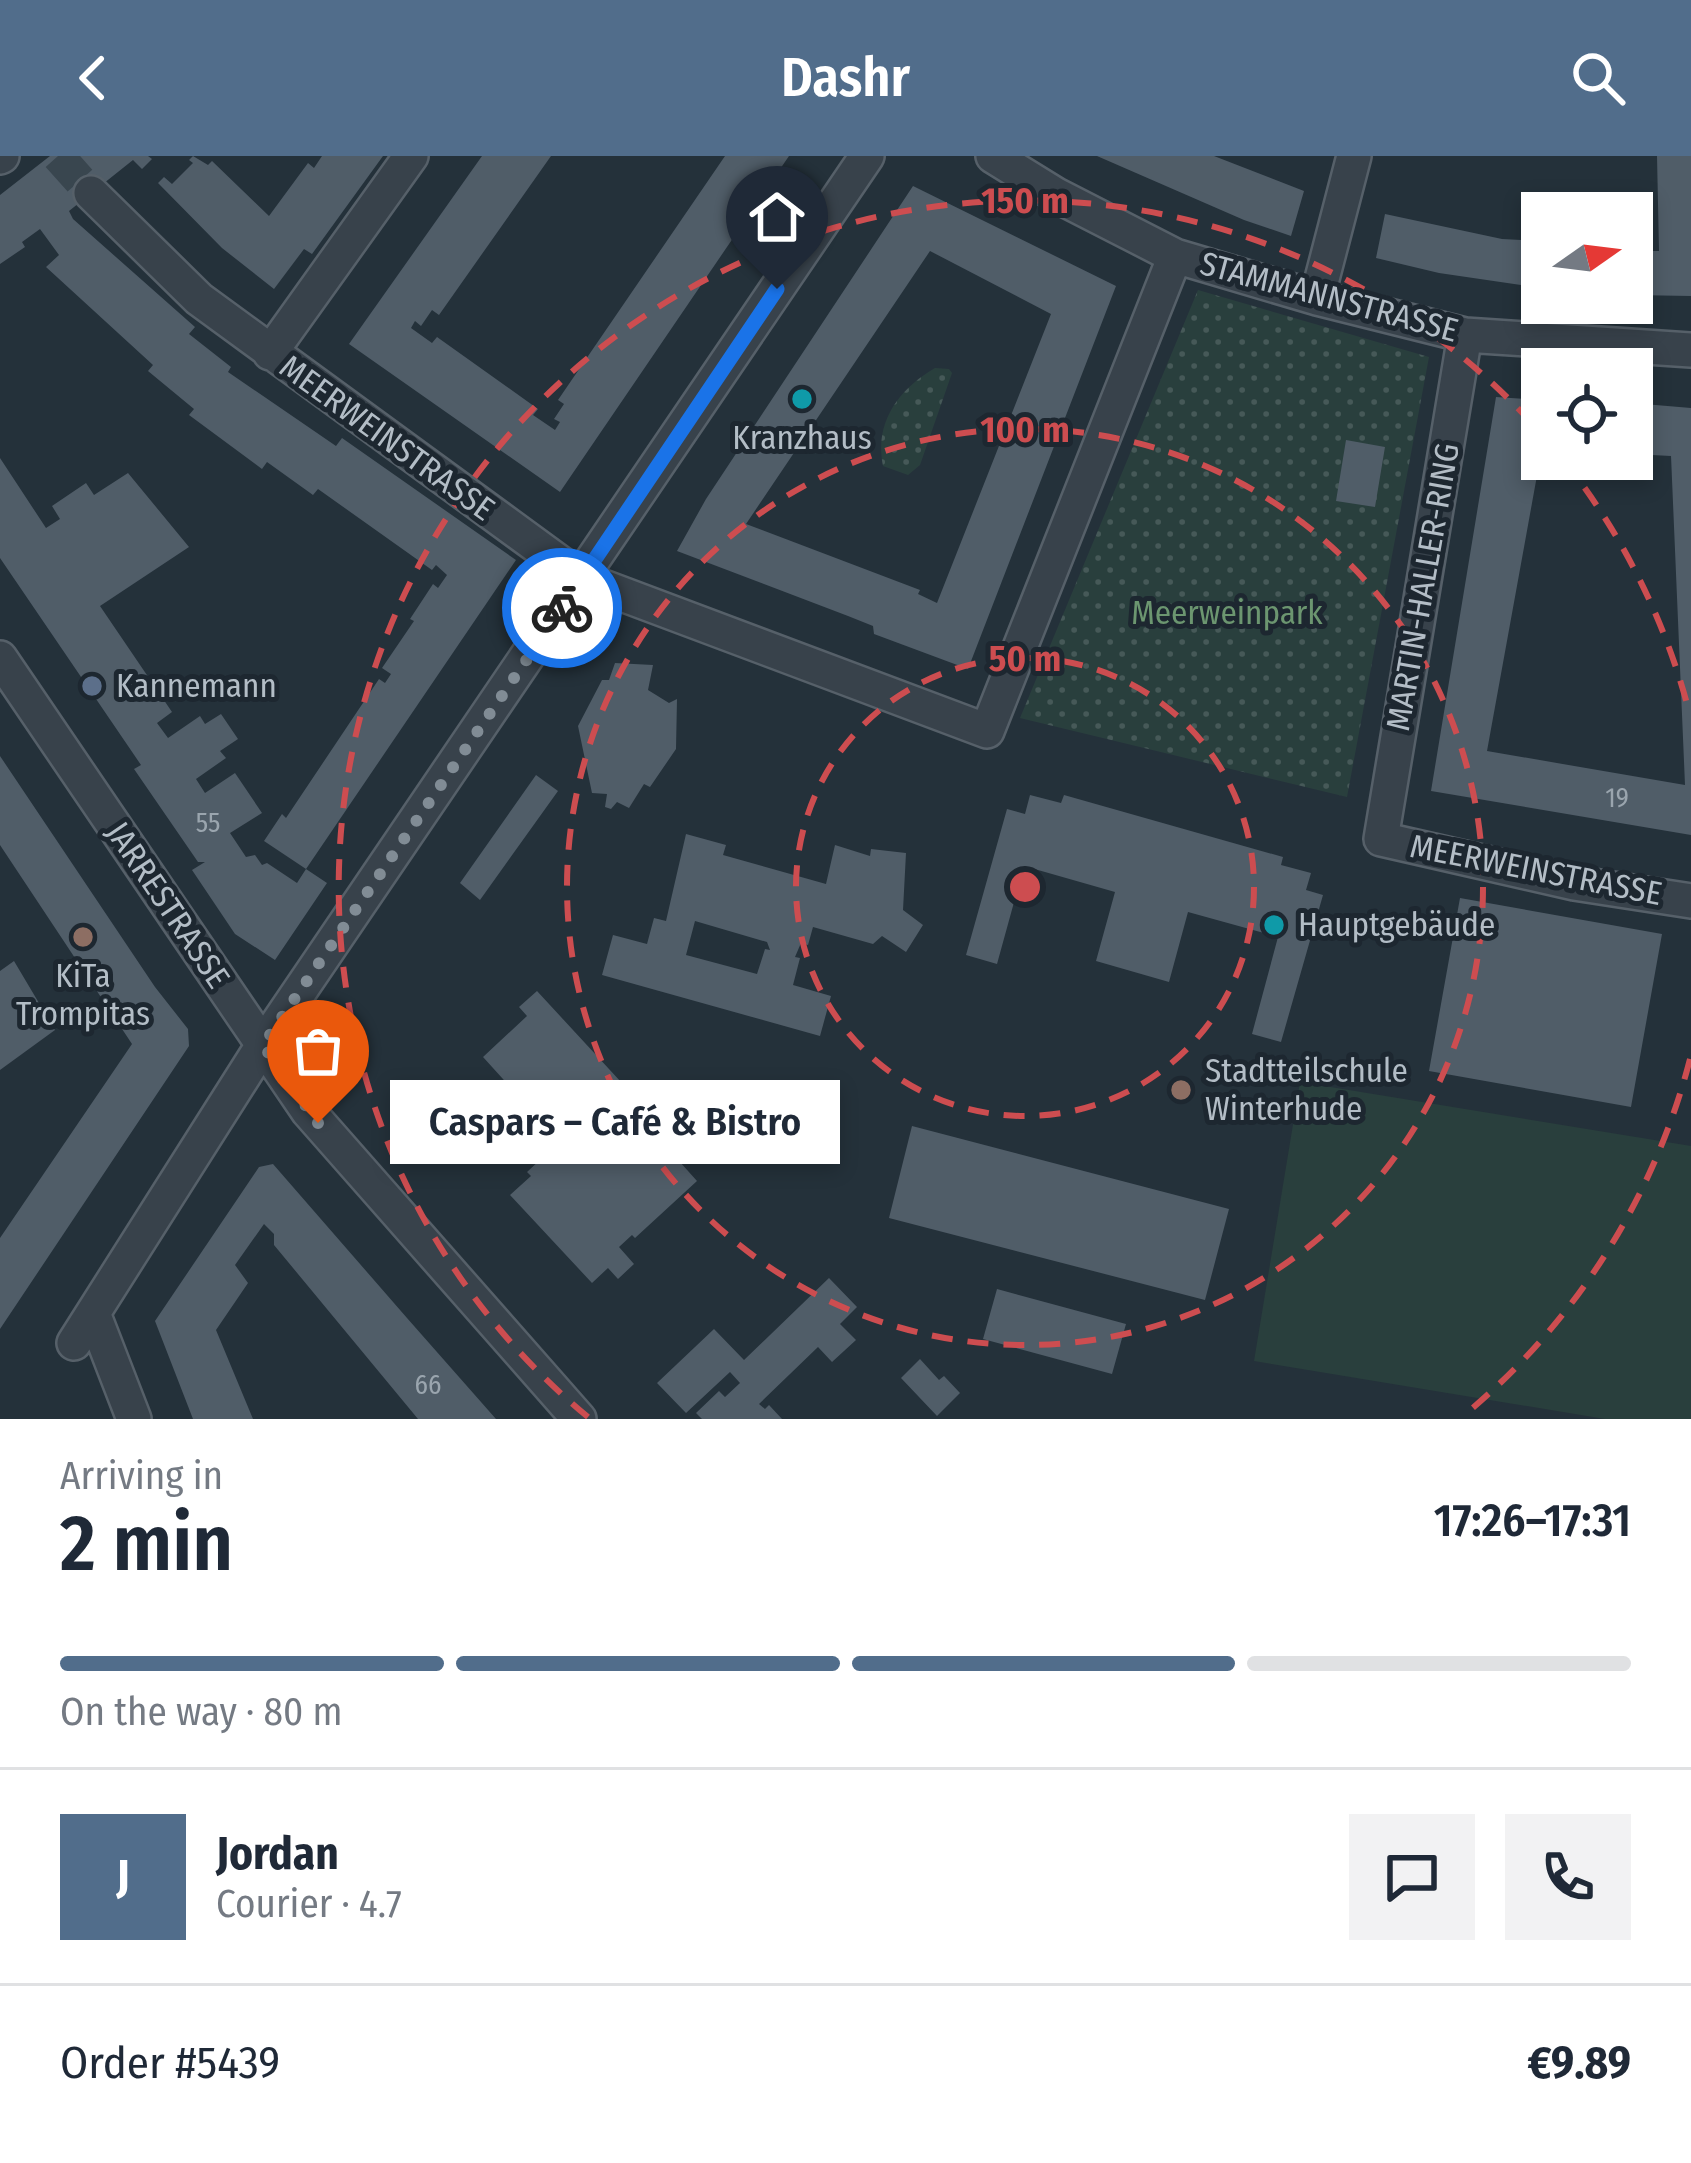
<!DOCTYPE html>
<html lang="en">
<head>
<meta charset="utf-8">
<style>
	body { margin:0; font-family:"Fira Sans Condensed",sans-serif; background:#f2f2f3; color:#1f2937; height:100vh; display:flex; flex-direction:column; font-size:45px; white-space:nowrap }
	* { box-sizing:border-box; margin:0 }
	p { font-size:39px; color:#747a83 }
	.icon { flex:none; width:66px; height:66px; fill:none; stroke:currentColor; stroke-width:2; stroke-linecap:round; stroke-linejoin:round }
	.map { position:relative; height:1263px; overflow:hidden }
	.side { display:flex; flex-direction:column; background:#fff; flex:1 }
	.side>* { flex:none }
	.needle { width:78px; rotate:76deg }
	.tools { position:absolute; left:1521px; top:36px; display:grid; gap:24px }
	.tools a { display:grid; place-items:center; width:132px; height:132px; border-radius:0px; background:#fff; box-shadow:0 6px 18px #0003; font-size:60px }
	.pin { position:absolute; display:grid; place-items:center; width:102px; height:102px; color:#fff; margin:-123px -51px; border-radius:50% 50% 50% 0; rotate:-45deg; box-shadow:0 0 12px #0007 }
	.pin .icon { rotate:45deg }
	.courier { position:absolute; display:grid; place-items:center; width:120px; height:120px; margin:-60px; border:9px solid #1a73e8; border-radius:50%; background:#fff; color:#222; box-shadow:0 3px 15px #0007 }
	.bubble { position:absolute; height:84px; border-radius:0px; background:#fff; box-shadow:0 6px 18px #0003; font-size:39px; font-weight:600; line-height:84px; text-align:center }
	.overview em { font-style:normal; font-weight:600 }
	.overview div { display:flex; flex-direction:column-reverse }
	.overview { display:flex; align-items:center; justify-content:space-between; height:204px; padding:0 60px }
	h1 { font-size:78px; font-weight:600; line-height:90px }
	.bar { display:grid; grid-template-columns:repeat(4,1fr); gap:18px 12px; align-content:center; height:144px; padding:0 60px }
	.bar i { height:15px; border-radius:9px; background:#e0e1e3 }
	.bar .current { background:#516d8b }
	.bar p { grid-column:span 4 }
	.line { display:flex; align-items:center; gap:30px; padding:0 60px; border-top:3px solid #e0e1e3 }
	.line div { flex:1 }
	.round { display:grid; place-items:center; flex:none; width:126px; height:126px; border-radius:0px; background:#f2f2f3 }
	header { display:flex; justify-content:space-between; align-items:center; height:156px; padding:0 60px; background:#516d8b; color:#fff; font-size:54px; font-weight:600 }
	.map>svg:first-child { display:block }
	.green { fill:url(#green-dots) }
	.pitch { fill:#293f3d }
	.building { fill:#505d68; fill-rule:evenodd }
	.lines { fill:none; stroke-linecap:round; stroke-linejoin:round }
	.minor-tunnel { stroke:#39464f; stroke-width:33; stroke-dasharray:33 16; stroke-linecap:butt }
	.minor-casing { stroke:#566069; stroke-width:38 }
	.minor { stroke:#38424b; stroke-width:33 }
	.done { stroke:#818c95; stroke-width:12; stroke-dasharray:0 21.6 }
	.route { stroke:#1a73e8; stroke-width:15 }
	.ring { fill:none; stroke:#cd4d50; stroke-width:6; stroke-dasharray:21 15 }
	.culture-dot { fill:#0f9aa8; stroke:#1d2730; stroke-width:4.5 }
	.service-dot { fill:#5c6f8a; stroke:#1d2730; stroke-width:4.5 }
	.education-dot { fill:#8d6e63; stroke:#1d2730; stroke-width:4.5 }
	.labels { text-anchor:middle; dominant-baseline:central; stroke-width:10; stroke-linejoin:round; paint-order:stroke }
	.number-label { font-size:27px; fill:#9aa5ae }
	.street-label { font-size:33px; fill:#b3bdc6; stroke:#1d2730 }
	.poi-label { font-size:33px; fill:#b3bdc6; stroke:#1d2730; text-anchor:start }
	.park-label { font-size:33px; fill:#6c9670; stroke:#1d2730 }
	.centre { fill:#cd4d50; stroke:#1d2730; stroke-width:6 }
	.ring-label { font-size:36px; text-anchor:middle; font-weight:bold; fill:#cd4d50; stroke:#1d2730; stroke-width:10; stroke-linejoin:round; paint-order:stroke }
</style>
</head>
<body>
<header><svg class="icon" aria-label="back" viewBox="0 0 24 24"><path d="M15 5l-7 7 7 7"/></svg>Dashr<svg class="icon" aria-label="search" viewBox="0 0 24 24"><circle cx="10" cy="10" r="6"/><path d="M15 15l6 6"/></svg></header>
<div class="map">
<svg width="1691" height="1263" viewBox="0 0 1691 1263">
	<defs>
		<pattern id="green-dots" width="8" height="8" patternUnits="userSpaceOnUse" patternTransform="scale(3)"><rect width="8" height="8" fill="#293f3d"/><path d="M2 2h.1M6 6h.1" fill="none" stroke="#465958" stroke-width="1.8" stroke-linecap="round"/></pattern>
	</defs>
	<rect width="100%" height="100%" fill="#24313a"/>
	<path class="green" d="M1198 134 1429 201 1347 641 1020 562Z
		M935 212 949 213 952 217 920 309 908 319 883 310C874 266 899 233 935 212Z"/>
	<path class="pitch" d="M1300 926 1691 990V1263H1605L1254 1205Z"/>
	<path class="building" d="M50 0H148L152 3 142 13 133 4 69 55 73 63 195 171 189 178 231 211 228 216 336 290 342 282 516 404 306 713 264 685 282 658 286 662 379 523 385 527 391 518 382 512 414 465 410 463 433 428 438 432 447 419 436 409 432 414 318 333 313 339 267 306 262 313 189 259 194 253 148 215 153 209 46 111 59 99 40 73 22 86 25 91 0 108V39Z
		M193 0 208 9 212 5 269 60 308 7 314 12 322 0H383L312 98 304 93 274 133 222 92 158 27 164 21 172 28 193 7 189 4Z
		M482 0H551L439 159 432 154 421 170 415 165 411 172 432 187 437 181 538 253 533 259 555 274 560 266 554 263 564 248 558 244 725 0H789L560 336 349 188Z
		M1097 0H1214L1304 35 1291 80 1244 64Z
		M1657 0H1691V140L1632 139V95H1659Z
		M913 30 1116 130 968 513 874 478 873 470 848 460 677 395 706 343ZM930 95 1051 158 937 447 918 438 920 434 746 368Z
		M1385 58 1502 83 1542 85V132L1439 117 1376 102Z
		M1496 241 1542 244V292L1487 595 1685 629 1671 300 1632 298V247L1691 252V679L1431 635Z
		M1346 284 1385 291 1375 351 1336 345Z
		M0 302 46 372 60 363 52 350 86 327 94 339 128 317 189 391 100 450 172 556 157 567 168 582 200 560 205 568 221 558 238 583 220 595 226 602 196 623 205 637 235 617 262 657 230 677 246 701 255 699 262 709 267 707 297 727 306 713 327 727 275 804 235 778 192 714 205 706H198L134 613 141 609 0 402Z
		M615 507 653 509 648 534 669 547 677 543 676 593 650 631 644 628 629 652 617 646 611 653 605 651 607 638 592 637 578 570 602 524H609Z
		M0 600 155 831 188 873 189 890 0 1173V1082L132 888 0 689Z
		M536 619 558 635 480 744 460 727Z
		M1030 639 1061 647 1064 639 1283 701 1281 709 1311 717 1306 734 1323 739 1281 886 1252 878 1278 781 1188 756 1169 826 1096 805 1115 736 1024 710 997 808 966 799 1007 653 1025 658Z
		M686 678 726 689 723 699 826 728 835 689 870 700 871 693 906 697 903 754 923 769 906 796 882 780 873 788 813 771 808 789 801 787 795 801 800 802 793 829 831 840 820 880 602 819 613 779 647 788 654 762 666 765ZM695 765 767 786 770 794 765 793 757 818 686 799Z
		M1460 742 1662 778 1631 951 1429 915Z
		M14 805 55 874 0 914V815Z
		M537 835 657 965 641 979 654 993 662 986 697 1025 635 1082 632 1079 619 1091 634 1108 618 1123 608 1112 592 1127 510 1039 531 1020 527 1016 569 977 552 959 543 967 483 901 527 860 519 851Z
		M912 970 1229 1053 1205 1144 889 1062Z
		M273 1008 407 1162 496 1263H418L274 1089V1078L264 1068 235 1109 248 1127 216 1174 253 1263H193L155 1165 259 1011Z
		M829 1122 857 1151 840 1168 856 1184 832 1206 818 1191 759 1248 765 1253 769 1249 782 1263H702L696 1257 719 1235 725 1241 740 1227 730 1216 686 1257 657 1227 714 1173 744 1204Z
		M997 1133 1126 1168 1112 1218 983 1183Z
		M920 1203 939 1224 944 1220 960 1237 937 1260 901 1222Z"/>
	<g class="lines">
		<path class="minor-tunnel" d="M58 0 91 37"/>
		<g class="minor-casing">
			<path id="minor" d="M993 0 1056 39 1175 100 1317 142 1465 179 1691 194
				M0 1 2 0
				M91 37 199 143 582 423 987 575 1175 100
				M1317 142 1354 0
				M1465 179 1381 683 1574 727 1691 745
				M270 197 411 0
				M0 502 308 955 579 1263
				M93 1157 134 1263
				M74 1187 263 889 867 0"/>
		</g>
		<use href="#minor" class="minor"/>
	</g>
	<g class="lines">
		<path class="done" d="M318 967 263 889 562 452"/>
		<path class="route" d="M562 452 777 133"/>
	</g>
	<g class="ring">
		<circle cx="1025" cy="731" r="229"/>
		<circle cx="1025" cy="731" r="458"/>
		<path d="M1690 903A687 687 0 0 1 1462 1261M588 1261A687 687 0 1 1 1540 276M1563 303A687 687 0 0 1 1690 559"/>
	</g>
	<g class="culture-dot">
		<circle cx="802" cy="243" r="12"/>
		<circle cx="1274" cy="769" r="12"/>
	</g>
	<circle class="service-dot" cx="92" cy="530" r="12"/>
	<g class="education-dot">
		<circle cx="83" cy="781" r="12"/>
		<circle cx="1181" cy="934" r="12"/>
	</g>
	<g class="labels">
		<g class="number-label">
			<text x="1617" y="642">19</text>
			<text x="208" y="667">55</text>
			<text x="428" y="1229">66</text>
		</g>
		<g class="street-label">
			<text transform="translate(1329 141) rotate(15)">STAMMANNSTRASSE</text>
			<text transform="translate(387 282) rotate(36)">MEERWEINSTRASSE</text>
			<text transform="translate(1423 431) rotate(-80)">MARTIN-HALLER-RING</text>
			<text transform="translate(1536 714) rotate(11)">MEERWEINSTRASSE</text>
			<text transform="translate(168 749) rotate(56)">JARRESTRASSE</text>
		</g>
		<g class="poi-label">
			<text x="802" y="282" text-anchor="middle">Kranzhaus</text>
			<text x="116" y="530">Kannemann</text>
			<text x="1298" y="769">Hauptgebäude</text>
			<text x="83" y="820" text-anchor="middle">KiTa<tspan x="83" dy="38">Trompitas</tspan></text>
			<text x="1205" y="915">Stadtteilschule<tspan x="1205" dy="38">Winterhude</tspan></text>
		</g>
		<g class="park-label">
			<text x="1227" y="457">Meerweinpark</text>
		</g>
	</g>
	<circle cx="1025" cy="731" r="18" class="centre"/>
	<g class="ring-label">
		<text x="1025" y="57">150 m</text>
		<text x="1025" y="286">100 m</text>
		<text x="1025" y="515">50 m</text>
	</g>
</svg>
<div class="tools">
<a><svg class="needle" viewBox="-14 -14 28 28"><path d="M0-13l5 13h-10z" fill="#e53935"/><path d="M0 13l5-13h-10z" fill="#747a83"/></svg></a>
<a><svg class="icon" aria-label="locate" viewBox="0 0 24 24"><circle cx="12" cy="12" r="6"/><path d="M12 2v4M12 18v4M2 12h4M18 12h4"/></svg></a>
</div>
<div class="pin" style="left:318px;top:967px;background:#ea580c"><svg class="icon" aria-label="bag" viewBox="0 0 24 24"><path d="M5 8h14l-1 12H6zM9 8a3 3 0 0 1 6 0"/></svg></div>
<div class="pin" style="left:777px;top:133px;background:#1f2937"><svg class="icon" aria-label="home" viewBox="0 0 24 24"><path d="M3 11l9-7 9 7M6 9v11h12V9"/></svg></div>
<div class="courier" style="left:562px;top:452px"><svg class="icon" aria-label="bike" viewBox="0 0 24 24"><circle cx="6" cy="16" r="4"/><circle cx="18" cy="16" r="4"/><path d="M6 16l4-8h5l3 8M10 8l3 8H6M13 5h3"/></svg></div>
<div class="bubble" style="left:390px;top:924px;width:450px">Caspars – Café &amp; Bistro</div>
</div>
<section class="side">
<div class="overview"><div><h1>2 min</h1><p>Arriving in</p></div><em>17:26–17:31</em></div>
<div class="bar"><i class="current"></i><i class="current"></i><i class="current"></i><i></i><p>On the way · 80 m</p></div>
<div class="line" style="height:216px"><b class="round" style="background:#516d8b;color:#fff">J</b><div><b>Jordan</b><p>Courier · 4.7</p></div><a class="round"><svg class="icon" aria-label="chat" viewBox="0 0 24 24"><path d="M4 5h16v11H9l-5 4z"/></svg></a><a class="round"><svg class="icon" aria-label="phone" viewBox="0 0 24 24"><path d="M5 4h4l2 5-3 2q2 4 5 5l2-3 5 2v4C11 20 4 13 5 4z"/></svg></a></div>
<div class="line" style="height:156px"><div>Order #5439</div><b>€9.89</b></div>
</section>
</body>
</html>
